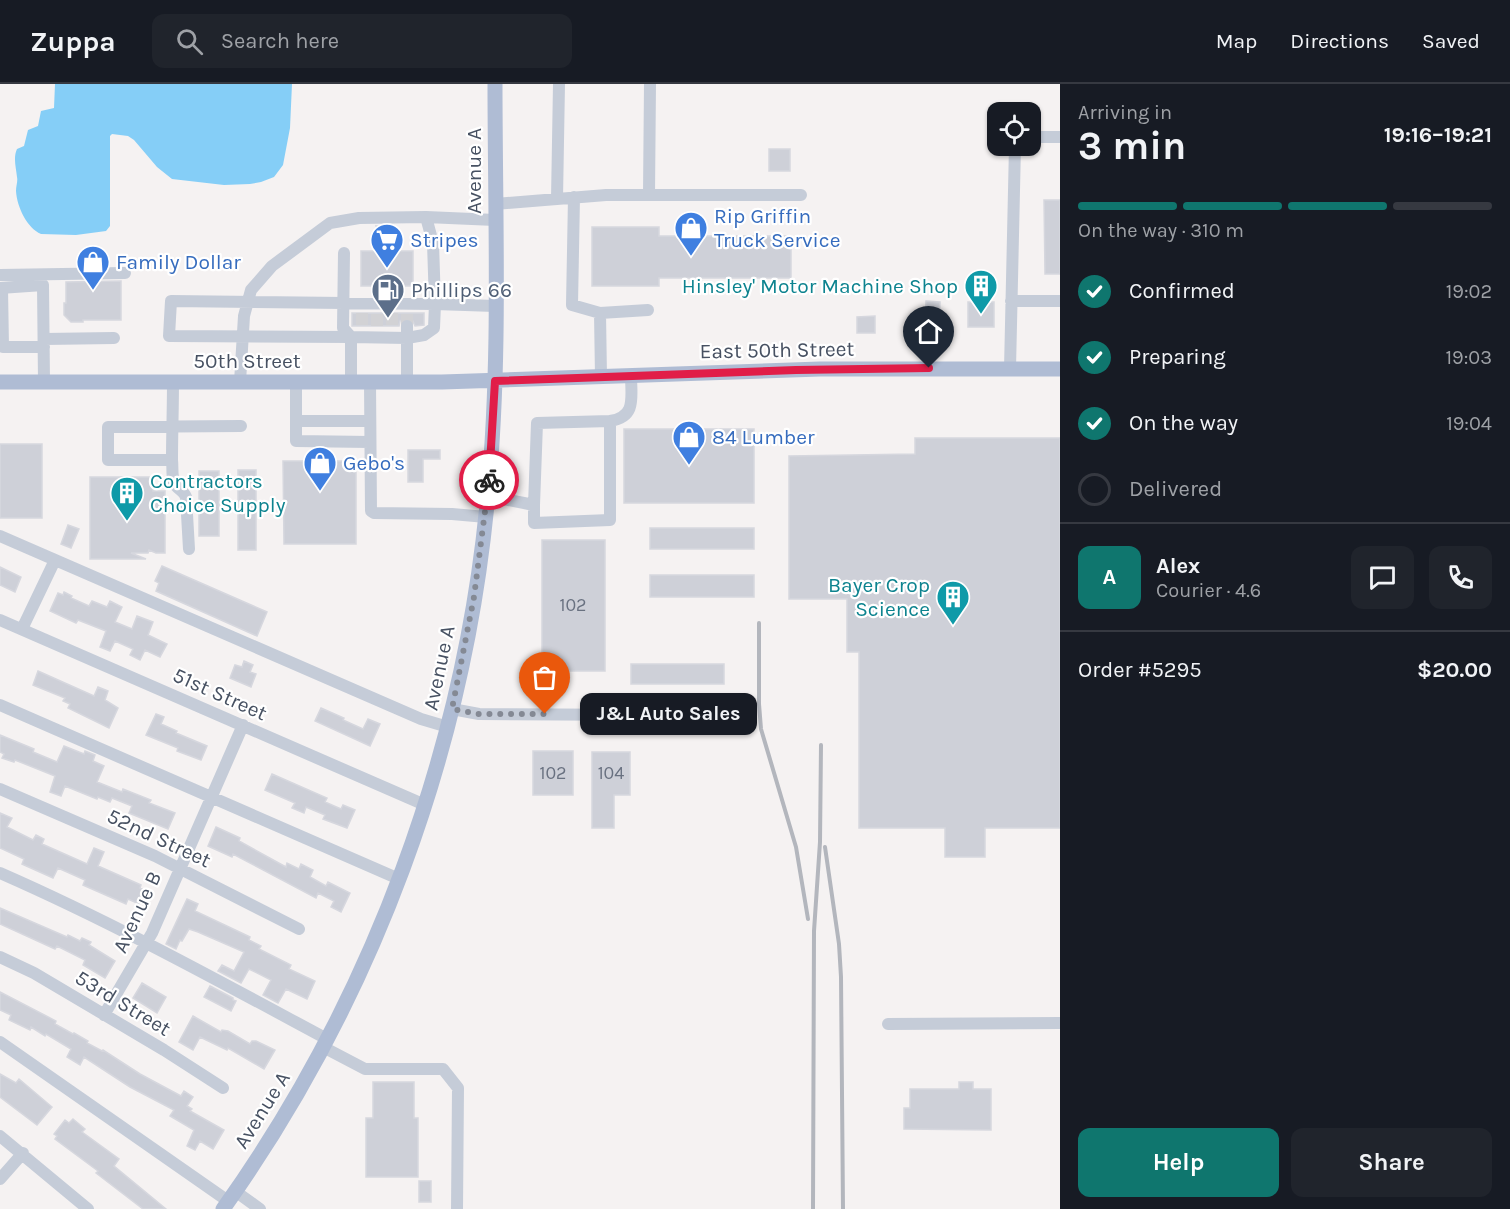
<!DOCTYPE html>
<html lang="en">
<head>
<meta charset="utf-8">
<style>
	body { margin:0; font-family:Karla,sans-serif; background:#20242c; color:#f1f3f6; height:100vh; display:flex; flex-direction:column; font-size:22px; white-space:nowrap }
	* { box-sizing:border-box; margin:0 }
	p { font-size:20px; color:#9ea1a6 }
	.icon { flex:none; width:33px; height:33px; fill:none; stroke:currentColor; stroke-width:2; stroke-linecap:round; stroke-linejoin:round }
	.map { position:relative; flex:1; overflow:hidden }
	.drawer { display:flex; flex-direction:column; background:#171b24; width:450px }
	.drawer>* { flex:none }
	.fabs { position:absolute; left:987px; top:18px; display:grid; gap:12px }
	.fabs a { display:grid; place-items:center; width:54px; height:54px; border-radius:12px; background:#171b24; box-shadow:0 2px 4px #0004; font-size:30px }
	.pin { position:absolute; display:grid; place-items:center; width:51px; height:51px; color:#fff; margin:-62px -26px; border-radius:50% 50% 50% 0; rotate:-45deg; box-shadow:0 0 6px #0007 }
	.pin .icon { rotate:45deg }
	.courier { position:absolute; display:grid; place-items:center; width:60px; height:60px; margin:-30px; border:4px solid #e11d48; border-radius:50%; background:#fff; color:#222; box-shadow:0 2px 8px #0007 }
	.bubble { position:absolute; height:42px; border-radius:12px; background:#171b24; box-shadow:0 2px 4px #0004; font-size:20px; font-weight:700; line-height:42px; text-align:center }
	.head em { font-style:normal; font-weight:700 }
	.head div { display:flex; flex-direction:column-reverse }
	.head { display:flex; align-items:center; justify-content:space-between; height:102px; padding:0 18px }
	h1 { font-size:39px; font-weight:700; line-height:45px }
	.bar { display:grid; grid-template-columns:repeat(4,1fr); gap:9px 6px; align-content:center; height:72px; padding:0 18px }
	.bar i { height:8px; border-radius:4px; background:#363941 }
	.bar .selected { background:#0f766e }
	.bar p { grid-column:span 4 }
	.line { display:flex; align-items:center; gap:15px; padding:0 18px; border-top:2px solid #363941 }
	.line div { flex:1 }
	.round { display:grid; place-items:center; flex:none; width:63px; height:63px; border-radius:12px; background:#20242c }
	ol { padding:0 18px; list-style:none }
	li { display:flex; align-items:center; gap:18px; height:66px }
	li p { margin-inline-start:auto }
	li .icon { padding:6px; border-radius:50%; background:#0f766e; color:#fff; stroke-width:4 }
	li:last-child { color:#9ea1a6 }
	li i { width:33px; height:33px; border:3px solid #363941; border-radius:50% }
	.cta { display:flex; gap:12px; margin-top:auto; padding:12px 18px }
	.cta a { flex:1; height:69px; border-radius:12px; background:#0f766e; color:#fff; font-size:24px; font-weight:700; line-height:69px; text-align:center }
	.cta a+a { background:#20242c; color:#f1f3f6 }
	header { display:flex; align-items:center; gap:36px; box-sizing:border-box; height:84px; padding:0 30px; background:#171b24; border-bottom:2px solid #363941 }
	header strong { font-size:28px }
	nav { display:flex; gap:33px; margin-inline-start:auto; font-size:21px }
	.search { width:420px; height:54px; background:#20242c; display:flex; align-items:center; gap:15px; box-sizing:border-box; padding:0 21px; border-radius:12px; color:#9ea1a6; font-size:22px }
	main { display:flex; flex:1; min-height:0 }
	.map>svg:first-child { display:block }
	.water { fill:#85cef7 }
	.building { fill:#ced0d8; stroke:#d6d7de; stroke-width:1.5 }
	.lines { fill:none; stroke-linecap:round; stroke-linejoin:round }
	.minor-tunnel { stroke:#d2d2d5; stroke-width:12; stroke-dasharray:12 6; stroke-linecap:butt }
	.minor { stroke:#c5ccd8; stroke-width:12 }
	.major { stroke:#afbcd4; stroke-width:15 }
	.rail { stroke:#b3b6bd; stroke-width:4 }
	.done { stroke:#848994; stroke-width:6; stroke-dasharray:0 10.8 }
	.route { stroke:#e11d48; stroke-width:8 }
	.labels { text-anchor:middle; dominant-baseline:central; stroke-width:4.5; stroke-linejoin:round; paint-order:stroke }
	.number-label { font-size:18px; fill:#697180 }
	.street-label { font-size:21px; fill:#475162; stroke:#fff }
	.shop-label { font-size:21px; fill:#366cbe; stroke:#fff; text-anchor:start }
	.culture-label { font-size:21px; fill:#0d838f; stroke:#fff; text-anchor:end }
	.service-label { font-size:21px; fill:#4e5e75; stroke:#fff; text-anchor:start }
</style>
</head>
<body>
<header>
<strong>Zuppa</strong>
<div class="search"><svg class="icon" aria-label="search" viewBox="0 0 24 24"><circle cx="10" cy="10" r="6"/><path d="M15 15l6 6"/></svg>Search here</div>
<nav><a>Map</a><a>Directions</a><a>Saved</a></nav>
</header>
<main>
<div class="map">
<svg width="1060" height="1125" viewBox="0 0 1060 1125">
	<rect width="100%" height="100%" fill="#f5f2f2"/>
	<path class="water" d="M55 0H292L290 44 283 81 274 93 261 98 250 100 224 101 172 95 157 83 134 56 128 52 112 50 110 52V142L106 147 76 151 41 150C27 144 17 123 16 107 16 102 18 97 17 93 16 83 13 74 17 65L24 62 28 46 38 42 41 27 54 24Z"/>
	<path class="building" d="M769 65H790V87H769Z
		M1044 116H1060V190H1045Z
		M376 142H389L399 167H413V202H361V167H386Z
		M592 143H659V152H791V194H659V202H592Z
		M121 197V236H83V238H71L64 231V219H66V198Z
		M926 217 940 218 939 244H925Z
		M968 218H994V243H968Z
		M352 229H424V241L415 242 412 235 406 234 400 237 399 242H352Z
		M875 232V249H857V233Z
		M624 345H754V419H624Z
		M915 354H1060V744H985V773H945V744H859V568H847V515H789V372L915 370Z
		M0 360H42V434H0Z
		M408 366H440V375H423V398H408Z
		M306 372H334V377H356V460H284L283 377H306Z
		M238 386H256V466H238Z
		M199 387H219V452H199Z
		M90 393H153V407H165V469H156L149 466 148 469H131L146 475H90Z
		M68 441 79 445 71 464 61 460Z
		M650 444H754V465H650Z
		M542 456H605V587H542Z
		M162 482 267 528 257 552 156 507 159 499 155 497Z
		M0 483 21 493 15 508 0 501Z
		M650 491H754V513H650Z
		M64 508 72 512 71 514 89 522 92 517 107 523 110 517 122 523 115 538 132 545 137 532 153 538 148 551 167 560 160 573 145 566 140 576 130 571 133 565 115 557 110 567 100 563 106 547 78 536 76 539 50 527 58 509 63 511Z
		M244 577 253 581 250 588 256 590 251 603 230 594 235 581 242 583Z
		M631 580H724V600H631Z
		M38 587 94 612 98 603 108 607 105 616 118 624 109 644 68 624 70 620 63 617 65 614 33 601Z
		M321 624 344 634 343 636 363 645 368 635 380 640 370 662 315 637Z
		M156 630 164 633 161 640 177 647 176 649 207 662 201 676 177 667 178 664 146 651Z
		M0 651 34 665 33 668 57 678 64 662 84 670 85 667 95 671 93 677 104 682 97 698 122 708 123 705 151 716 149 719 175 729 168 745 129 729 132 722 112 714 110 718 98 713 97 715 65 702 61 712 50 708 55 692 15 676 14 678 2 674 4 670 0 668Z
		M533 667H573V711H533Z
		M592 668H630V711H614V744H592Z
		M272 690 327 714 325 718 341 725 343 721 355 726 347 744 323 735 325 731 306 723 304 729 292 724 295 719 265 706Z
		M0 729 12 734 7 743 33 756 36 751 44 755 42 760 87 780 94 764 104 768 98 782 141 801 140 804 145 806 139 820 128 815 126 820 117 816 83 801 85 796 58 784 53 794 22 780 24 775 0 764Z
		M216 743 240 754 239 757 286 783 287 779 299 785 301 780 313 786 310 793 326 802 328 798 350 809 341 828 331 823 334 817 318 809 316 814 233 770 232 773 208 762Z
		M187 815 198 820 195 827 250 853 249 856 261 862 259 865 291 881 289 885 315 897 307 915 286 905 278 919 263 911 271 896 249 885 241 899 218 887 222 881 234 887 244 868 198 848 189 845 182 857 180 856 176 865 166 860Z
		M0 824 67 853 68 851 80 857 82 854 91 858 89 861 115 877 105 894 83 881 85 876 57 862 55 865 0 840Z
		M142 899 166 913 157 929 133 914Z
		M210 902 233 914V916L236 917 231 927 204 913Z
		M0 908 56 937 55 940 73 950 74 949 88 957 87 959 102 967 103 966 140 990 181 1012 184 1007 193 1013 187 1022 192 1025 190 1027 224 1046 213 1065 200 1057 195 1066 187 1062 194 1046 170 1032 174 1026 130 1003 84 973 80 981 67 973 71 965 46 950 45 952 31 943 30 946 9 936 11 931 0 926Z
		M193 932 221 948 222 946 228 947 250 960 252 957H256L275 966 264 985 228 964 227 966 200 953 193 966 179 958Z
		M0 990 16 999 19 995 52 1023 37 1041 0 1013Z
		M373 998H414V1034H418V1093H366V1034H373Z
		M959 998H973V1005H991V1046L904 1045V1024H910V1005H959Z
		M73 1035 85 1045 82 1048 119 1075 114 1082 166 1125H143L96 1089 98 1087 55 1055 57 1052 54 1050 65 1036 69 1039Z
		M419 1097H431V1118H419Z"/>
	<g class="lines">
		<path class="minor-tunnel" d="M362 229V242
			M392 229V242
			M377 242V229
			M407 242V228"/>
		<path class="minor" d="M1030 53H1060
			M649 110 650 0
			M574 113 572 221 600 229 601 293
			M557 115 559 0
			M495 120 606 111H801
			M344 169 343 244 351 253
			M0 191 125 189
			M0 204 43 201 44 298
			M2 204 3 263H44
			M1011 217H1060
			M600 229 648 226
			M407 242V254L424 251 434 244 435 220 495 222
			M351 253 169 252 171 217 435 220 433 159 426 133
			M44 255 114 254
			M1010 285 1015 62
			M173 298C173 324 172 350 172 376H108V343L241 342
			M240 298 244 232 251 206 272 182 330 139 359 134 426 133 495 136
			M296 298V357L370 358
			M351 298V253L407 254V297
			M370 298 371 427 374 429 452 430 486 433
			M296 337H370
			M610 337C637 333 631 313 631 291
			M172 376C173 384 171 396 176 402 180 407 184 407 186 413L189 465
			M488 412 534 421V439L610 436V337L537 339 534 421
			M0 452 421 635 448 643
			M0 536 425 721
			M22 545 55 476
			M0 621 399 795
			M452 625 479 630 657 631
			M0 705 155 772 299 845
			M0 789C112 838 219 897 327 955
			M0 873 34 889 164 966 223 1004
			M104 931 152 849 243 641
			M888 940 1060 939
			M0 958 228 1117
			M323 963 365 985H443L458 1004 457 1125
			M0 1052 88 1125
			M0 1095 23 1069
			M235 1107 260 1125"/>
		<path class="major" d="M0 298H442L820 285H1060
			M223 1125C372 916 465 666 488 410 501 274 495 136 495 0"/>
		<path class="rail" d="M759 539V620L761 645 796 763 808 835
			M825 763 839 860 841 893 843 1125
			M813 1125 814 847 820 758 821 661"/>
	</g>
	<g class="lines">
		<path class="done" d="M489 396 474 513 452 625 479 630H545"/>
		<path class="route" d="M489 396 495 297 796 286 929 284"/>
	</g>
	<defs>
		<g id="shop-pin" transform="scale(1.725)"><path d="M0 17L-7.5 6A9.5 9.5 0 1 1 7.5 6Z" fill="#3f7fe0" stroke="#fff"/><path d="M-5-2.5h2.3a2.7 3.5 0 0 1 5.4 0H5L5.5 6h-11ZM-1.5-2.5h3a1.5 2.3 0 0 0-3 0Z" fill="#fff"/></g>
		<g id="supermarket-pin" transform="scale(1.725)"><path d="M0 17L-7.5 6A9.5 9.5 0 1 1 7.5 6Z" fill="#3f7fe0" stroke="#fff"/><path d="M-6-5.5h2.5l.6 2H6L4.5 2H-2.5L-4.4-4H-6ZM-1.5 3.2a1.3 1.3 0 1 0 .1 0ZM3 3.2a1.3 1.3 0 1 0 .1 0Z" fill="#fff"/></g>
		<g id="building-pin" transform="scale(1.725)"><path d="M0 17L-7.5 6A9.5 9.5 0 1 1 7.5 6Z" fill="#0f9aa8" stroke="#fff"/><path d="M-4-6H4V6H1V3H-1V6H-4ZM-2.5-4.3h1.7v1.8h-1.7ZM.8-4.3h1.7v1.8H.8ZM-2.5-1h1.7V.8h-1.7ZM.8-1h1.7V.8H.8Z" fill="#fff"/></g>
		<g id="fuel-pin" transform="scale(1.725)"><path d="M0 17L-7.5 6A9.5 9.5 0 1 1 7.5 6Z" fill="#5c6f8a" stroke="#fff"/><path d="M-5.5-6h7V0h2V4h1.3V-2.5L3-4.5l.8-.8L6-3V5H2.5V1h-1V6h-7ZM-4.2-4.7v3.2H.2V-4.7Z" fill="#fff"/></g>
	</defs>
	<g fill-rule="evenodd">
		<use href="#shop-pin" x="691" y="144"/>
		<use href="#supermarket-pin" x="387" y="156"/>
		<use href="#shop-pin" x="93" y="178"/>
		<use href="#building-pin" x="981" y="202"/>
		<use href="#fuel-pin" x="388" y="206"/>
		<use href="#shop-pin" x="689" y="353"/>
		<use href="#shop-pin" x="320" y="379"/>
		<use href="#building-pin" x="127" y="409"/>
		<use href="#building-pin" x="953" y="513"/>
	</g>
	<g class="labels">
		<g class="number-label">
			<text x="573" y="521">102</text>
			<text x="553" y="689">102</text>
			<text x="611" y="689">104</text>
		</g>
		<g class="street-label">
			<text transform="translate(474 87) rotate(-90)">Avenue A</text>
			<text transform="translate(777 266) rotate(-1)">East 50th Street</text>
			<text x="247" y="277">50th Street</text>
			<text transform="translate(439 584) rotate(-78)">Avenue A</text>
			<text transform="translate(220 610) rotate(24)">51st Street</text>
			<text transform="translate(159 754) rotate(25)">52nd Street</text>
			<text transform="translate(137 828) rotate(-65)">Avenue B</text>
			<text transform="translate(123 919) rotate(31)">53rd Street</text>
			<text transform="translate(262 1026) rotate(-58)">Avenue A</text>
		</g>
		<g class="shop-label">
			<text x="714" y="132">Rip Griffin<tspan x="714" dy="24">Truck Service</tspan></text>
			<text x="410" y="156">Stripes</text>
			<text x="116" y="178">Family Dollar</text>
			<text x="712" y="353">84 Lumber</text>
			<text x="343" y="379">Gebo's</text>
		</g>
		<g class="culture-label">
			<text x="958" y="202">Hinsley' Motor Machine Shop</text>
			<text x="150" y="397" text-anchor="start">Contractors<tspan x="150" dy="24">Choice Supply</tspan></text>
			<text x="930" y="501">Bayer Crop<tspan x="930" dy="24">Science</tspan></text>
		</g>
		<g class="service-label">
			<text x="411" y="206">Phillips 66</text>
		</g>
	</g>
</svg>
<div class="fabs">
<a><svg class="icon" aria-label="locate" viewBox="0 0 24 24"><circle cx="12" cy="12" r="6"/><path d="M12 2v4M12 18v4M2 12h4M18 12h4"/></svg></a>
</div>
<div class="pin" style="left:545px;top:630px;background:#ea580c"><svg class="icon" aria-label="bag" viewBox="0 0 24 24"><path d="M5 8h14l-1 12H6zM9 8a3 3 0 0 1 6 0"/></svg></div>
<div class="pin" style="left:929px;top:284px;background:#1f2937"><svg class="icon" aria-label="home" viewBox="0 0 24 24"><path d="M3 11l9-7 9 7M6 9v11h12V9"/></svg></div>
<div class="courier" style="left:489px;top:396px"><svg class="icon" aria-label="bike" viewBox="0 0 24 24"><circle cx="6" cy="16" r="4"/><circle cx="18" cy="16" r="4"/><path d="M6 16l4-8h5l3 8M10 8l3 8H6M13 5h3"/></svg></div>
<div class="bubble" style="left:580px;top:609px;width:177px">J&amp;L Auto Sales</div>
</div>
<section class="drawer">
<div class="head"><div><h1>3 min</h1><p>Arriving in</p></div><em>19:16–19:21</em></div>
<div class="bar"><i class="selected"></i><i class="selected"></i><i class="selected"></i><i></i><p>On the way · 310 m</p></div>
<ol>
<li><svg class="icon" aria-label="check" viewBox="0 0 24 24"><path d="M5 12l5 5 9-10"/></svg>Confirmed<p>19:02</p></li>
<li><svg class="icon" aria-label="check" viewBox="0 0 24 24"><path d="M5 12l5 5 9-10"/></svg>Preparing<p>19:03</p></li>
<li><svg class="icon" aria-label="check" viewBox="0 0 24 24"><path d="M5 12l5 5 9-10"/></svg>On the way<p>19:04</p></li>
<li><i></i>Delivered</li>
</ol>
<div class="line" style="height:108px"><b class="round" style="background:#0f766e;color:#fff">A</b><div><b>Alex</b><p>Courier · 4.6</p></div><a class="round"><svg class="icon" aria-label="chat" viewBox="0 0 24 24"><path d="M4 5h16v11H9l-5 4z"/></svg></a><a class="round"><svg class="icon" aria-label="phone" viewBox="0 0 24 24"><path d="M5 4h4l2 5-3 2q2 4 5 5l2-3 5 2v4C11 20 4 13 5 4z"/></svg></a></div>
<div class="line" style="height:78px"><div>Order #5295</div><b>$20.00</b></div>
<div class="cta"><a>Help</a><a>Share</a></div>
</section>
</main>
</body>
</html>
